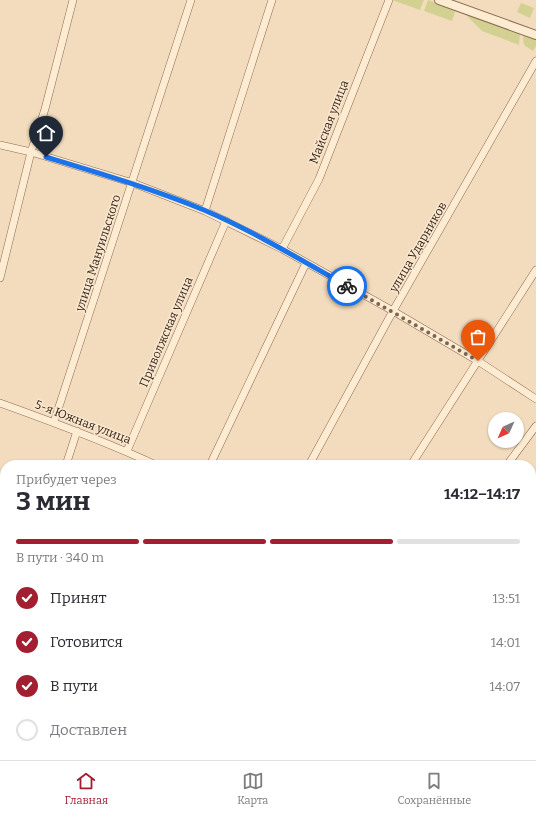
<!DOCTYPE html>
<html lang="ru">
<head>
<meta charset="utf-8">
<style>
	body { margin:0; font-family:Bitter,serif; background:#f2f2f3; color:#2b2b33; height:100vh; display:flex; flex-direction:column; font-size:15px; white-space:nowrap }
	* { box-sizing:border-box; margin:0 }
	p { font-size:13px; color:#7c7c81 }
	.icon { flex:none; width:22px; height:22px; fill:none; stroke:currentColor; stroke-width:2; stroke-linecap:round; stroke-linejoin:round }
	.map { position:relative; flex:1; overflow:hidden }
	.side { position:absolute; left:0px; top:460px; width:536px; height:300px; display:flex; flex-direction:column; background:#fff; border-radius:16px 16px 0 0; box-shadow:0 1px 3px #0004 }
	.side>* { flex:none }
	.needle { width:26px; rotate:225deg }
	.controls { position:absolute; left:488px; top:412px; display:grid; gap:8px }
	.controls a { display:grid; place-items:center; width:36px; height:36px; border-radius:50%; background:#fff; box-shadow:0 1px 3px #0004; font-size:20px }
	.pin { position:absolute; display:grid; place-items:center; width:34px; height:34px; color:#fff; margin:-41px -17px; border-radius:50% 50% 50% 0; rotate:-45deg; box-shadow:0 0 4px #0007 }
	.pin .icon { rotate:45deg }
	.courier { position:absolute; display:grid; place-items:center; width:40px; height:40px; margin:-20px; border:3px solid #1a73e8; border-radius:50%; background:#fff; color:#222; box-shadow:0 1px 5px #0007 }
	.summary em { font-style:normal; font-weight:700 }
	.summary div { display:flex; flex-direction:column-reverse }
	.summary { display:flex; align-items:center; justify-content:space-between; height:68px; padding:0 16px }
	h1 { font-size:26px; font-weight:700; line-height:30px }
	.bar { display:grid; grid-template-columns:repeat(4,1fr); gap:6px 4px; align-content:center; height:48px; padding:0 16px }
	.bar i { height:5px; border-radius:3px; background:#e1e1e2 }
	.bar .active { background:#a31e30 }
	.bar p { grid-column:span 4 }
	ol { padding:0 16px; list-style:none }
	li { display:flex; align-items:center; gap:12px; height:44px }
	li p { margin-inline-start:auto }
	li .icon { padding:4px; border-radius:50%; background:#a31e30; color:#fff; stroke-width:4 }
	li:last-child { color:#7c7c81 }
	li i { width:22px; height:22px; border:2px solid #e1e1e2; border-radius:50% }
	.tabs { display:flex; justify-content:space-around; align-items:center; height:56px; border-top:1px solid #e1e1e2; background:#fff; font-size:11px; color:#7c7c81 }
	.tabs a { display:grid; justify-items:center; gap:2px }
	.tabs .active { color:#a31e30 }
	.map>svg:first-child { display:block }
	.green { fill:#d2d191 }
	.lines { fill:none; stroke-linecap:round; stroke-linejoin:round }
	.stream { stroke:#689383; stroke-width:2 }
	.minor-casing { stroke:#8d6c55; stroke-width:8 }
	.tertiary-casing { stroke:#8d6c55; stroke-width:10 }
	.minor { stroke:#fdebd2; stroke-width:7 }
	.tertiary { stroke:#fdebd2; stroke-width:8 }
	.done { stroke:#7b6654; stroke-width:4; stroke-dasharray:0 7.2 }
	.route { stroke:#1a73e8; stroke-width:5 }
	.labels { text-anchor:middle; dominant-baseline:central; stroke-width:3; stroke-linejoin:round; paint-order:stroke }
	.street-label { font-size:12px; fill:#3b261b; stroke:#f9e8cf }
</style>
</head>
<body>
<div class="map">
<svg width="536" height="760" viewBox="0 0 536 760">
	<rect width="100%" height="100%" fill="#f3dcbe"/>
	<path class="green" d="M392 0H424L420 10Z
		M428 0 456 9 452 21 424 11Z
		M521 3 534 8 530 18 517 12Z
		M463 12 520 32 519 45 482 31Z
		M525 33 536 40V46L533 51 524 45 523 38Z"/>
	<g class="lines">
		<path class="stream" d="M215 760 219 755"/>
		<g class="minor-casing">
			<path id="minor" d="M0 145 31 152 133 183 205 211 282 249 393 311 478 361 536 399
				M205 211 272 0
				M282 249 319 179 389 0
				M0 278 31 152 45 109 73 0
				M0 403C53 422 105 441 156 465
				M54 422 191 0
				M127 451 226 221
				M66 465 77 431
				M210 465 306 263
				M309 465 393 311 536 61
				M411 465 536 270
				M507 465 536 426
				M531 563 536 557
				M0 667 5 651
				M531 673 536 668
				M531 715 536 720
				M443 755 448 760
				M2 760 5 753
				M147 760 150 755
				M262 760 266 755
				M393 760 398 755"/>
		</g>
		<g class="tertiary-casing">
			<path id="tertiary" d="M439 0 536 35"/>
		</g>
		<use href="#minor" class="minor"/>
		<use href="#tertiary" class="tertiary"/>
	</g>
	<g class="lines">
		<path class="done" d="M347 286 478 361"/>
		<path class="route" d="M46 157C99 173 153 189 204 210 253 231 301 260 347 286"/>
	</g>
	<g class="labels">
		<g class="street-label">
			<text transform="translate(329 122) rotate(-69)">Майская улица</text>
			<text transform="translate(418 247) rotate(-60)">улица Ударников</text>
			<text transform="translate(98 253) rotate(-72)">улица Мануильского</text>
			<text transform="translate(166 332) rotate(-67)">Приволжская улица</text>
			<text transform="translate(83 422) rotate(21)">5-я Южная улица</text>
		</g>
	</g>
</svg>
<div class="controls">
<a><svg class="needle" viewBox="-14 -14 28 28"><path d="M0-13l5 13h-10z" fill="#e53935"/><path d="M0 13l5-13h-10z" fill="#7c7c81"/></svg></a>
</div>
<div class="pin" style="left:478px;top:361px;background:#ea580c"><svg class="icon" aria-label="bag" viewBox="0 0 24 24"><path d="M5 8h14l-1 12H6zM9 8a3 3 0 0 1 6 0"/></svg></div>
<div class="pin" style="left:46px;top:157px;background:#1f2937"><svg class="icon" aria-label="home" viewBox="0 0 24 24"><path d="M3 11l9-7 9 7M6 9v11h12V9"/></svg></div>
<div class="courier" style="left:347px;top:286px"><svg class="icon" aria-label="bike" viewBox="0 0 24 24"><circle cx="6" cy="16" r="4"/><circle cx="18" cy="16" r="4"/><path d="M6 16l4-8h5l3 8M10 8l3 8H6M13 5h3"/></svg></div>
<section class="side">
<div class="summary"><div><h1>3 мин</h1><p>Прибудет через</p></div><em>14:12–14:17</em></div>
<div class="bar"><i class="active"></i><i class="active"></i><i class="active"></i><i></i><p>В пути · 340 m</p></div>
<ol>
<li><svg class="icon" aria-label="check" viewBox="0 0 24 24"><path d="M5 12l5 5 9-10"/></svg>Принят<p>13:51</p></li>
<li><svg class="icon" aria-label="check" viewBox="0 0 24 24"><path d="M5 12l5 5 9-10"/></svg>Готовится<p>14:01</p></li>
<li><svg class="icon" aria-label="check" viewBox="0 0 24 24"><path d="M5 12l5 5 9-10"/></svg>В пути<p>14:07</p></li>
<li><i></i>Доставлен</li>
</ol>
</section>
</div>
<nav class="tabs">
<a class="active"><svg class="icon" aria-label="home" viewBox="0 0 24 24"><path d="M3 11l9-7 9 7M6 9v11h12V9"/></svg>Главная</a>
<a><svg class="icon" aria-label="map" viewBox="0 0 24 24"><path d="M3 6l6-2 6 2 6-2v14l-6 2-6-2-6 2zM9 4v14M15 6v14"/></svg>Карта</a>
<a><svg class="icon" aria-label="saved" viewBox="0 0 24 24"><path d="M7 4h10v16l-5-4-5 4z"/></svg>Сохранённые</a>
</nav>
</body>
</html>
